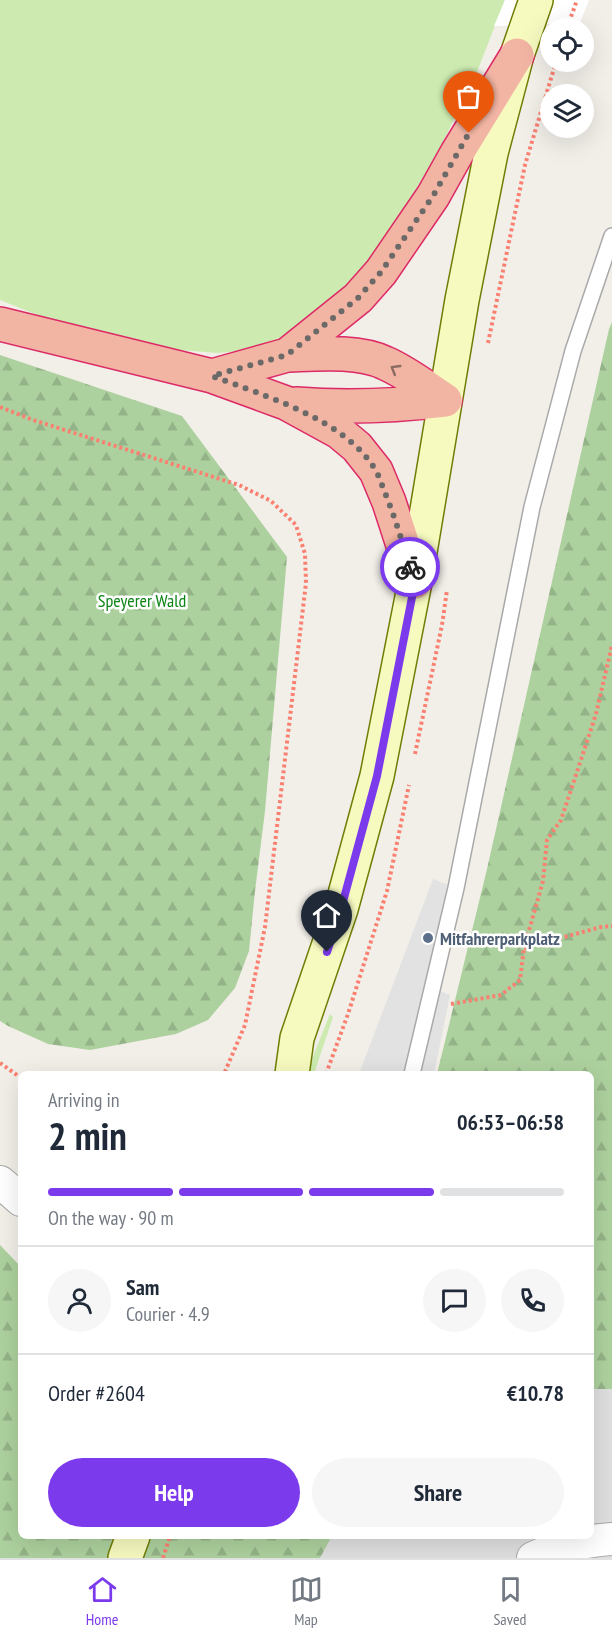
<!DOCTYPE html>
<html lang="en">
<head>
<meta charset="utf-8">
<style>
	body { margin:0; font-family:"PT Sans Narrow",sans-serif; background:#f6f6f7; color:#1f2937; height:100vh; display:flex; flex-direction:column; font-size:22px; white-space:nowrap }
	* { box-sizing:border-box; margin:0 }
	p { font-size:20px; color:#747a83 }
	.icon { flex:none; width:33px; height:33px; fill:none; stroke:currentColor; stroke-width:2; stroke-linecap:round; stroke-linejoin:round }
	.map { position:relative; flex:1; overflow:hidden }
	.sheet { position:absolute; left:18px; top:1071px; width:576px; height:468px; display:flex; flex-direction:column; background:#fff; border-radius:9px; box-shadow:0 6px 24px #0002 }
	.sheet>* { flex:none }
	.fabs { position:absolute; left:540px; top:18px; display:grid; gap:12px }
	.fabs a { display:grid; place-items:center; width:54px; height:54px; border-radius:50%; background:#fff; box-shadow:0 6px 24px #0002; font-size:30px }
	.pin { position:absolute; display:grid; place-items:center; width:51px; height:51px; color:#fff; margin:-62px -26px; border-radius:50% 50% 50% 0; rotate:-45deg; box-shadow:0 0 6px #0007 }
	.pin .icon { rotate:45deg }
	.courier { position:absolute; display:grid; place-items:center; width:60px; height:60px; margin:-30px; border:4px solid #7c3aed; border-radius:50%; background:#fff; color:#222; box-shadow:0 2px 8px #0007 }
	.overview em { font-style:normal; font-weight:700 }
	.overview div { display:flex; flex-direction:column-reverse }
	.overview { display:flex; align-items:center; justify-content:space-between; height:102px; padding:0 30px }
	h1 { font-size:39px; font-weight:700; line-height:45px }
	.bar { display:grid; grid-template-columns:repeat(4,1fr); gap:9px 6px; align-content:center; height:72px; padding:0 30px }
	.bar i { height:8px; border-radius:4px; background:#e0e1e3 }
	.bar .current { background:#7c3aed }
	.bar p { grid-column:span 4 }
	.line { display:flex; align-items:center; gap:15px; padding:0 30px; border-top:2px solid #e0e1e3 }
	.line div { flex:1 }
	.round { display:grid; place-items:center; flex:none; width:63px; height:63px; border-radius:32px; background:#f6f6f7 }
	.button { display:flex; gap:12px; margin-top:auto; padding:12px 30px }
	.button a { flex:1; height:69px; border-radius:36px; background:#7c3aed; color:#fff; font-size:24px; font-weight:700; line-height:69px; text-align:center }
	.button a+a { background:#f6f6f7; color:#1f2937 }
	.tab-bar { display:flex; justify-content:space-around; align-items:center; height:84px; border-top:2px solid #e0e1e3; background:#fff; font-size:16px; color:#747a83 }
	.tab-bar a { display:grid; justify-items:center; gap:3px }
	.tab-bar .current { color:#7c3aed }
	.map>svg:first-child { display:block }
	.residential { fill:#e0dfdf }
	.grass { fill:#cdebb0 }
	.forest { fill:url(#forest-firs) }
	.parking { fill:#e2e2e2 }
	.pier { fill:#fff }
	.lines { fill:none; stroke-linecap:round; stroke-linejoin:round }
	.service-casing { stroke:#a9a9a9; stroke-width:18 }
	.minor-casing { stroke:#a9a9a9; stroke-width:34 }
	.secondary-casing { stroke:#707d05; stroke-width:36 }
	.trunk-casing { stroke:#dc2a67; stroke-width:36 }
	.path { stroke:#fa8072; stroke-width:4; stroke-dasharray:3 3; stroke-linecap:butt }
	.service { stroke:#fff; stroke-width:15 }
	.minor { stroke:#fff; stroke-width:32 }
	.secondary { stroke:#f7fabf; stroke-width:33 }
	.trunk { stroke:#f2b4a3; stroke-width:33 }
	.oneway { stroke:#8a6b62 }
	.done { stroke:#6b6a68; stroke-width:6; stroke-dasharray:0 10.8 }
	.route { stroke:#7c3aed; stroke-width:8 }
	.service-dot { fill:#5c6f8a; stroke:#fff; stroke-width:2 }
	.labels { text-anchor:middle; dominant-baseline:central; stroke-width:5; stroke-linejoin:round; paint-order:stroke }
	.park-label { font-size:18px; fill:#0c8416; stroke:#fff }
	.service-label { font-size:18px; font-weight:bold; fill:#4e5e75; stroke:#fff; text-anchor:start }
</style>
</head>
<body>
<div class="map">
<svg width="612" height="1558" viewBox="0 0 612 1558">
	<defs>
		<pattern id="forest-firs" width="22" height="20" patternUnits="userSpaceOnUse" patternTransform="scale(1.5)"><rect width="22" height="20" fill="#add19e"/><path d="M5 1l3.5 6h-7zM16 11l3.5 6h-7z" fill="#95b388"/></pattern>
	</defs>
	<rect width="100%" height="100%" fill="#f2efe9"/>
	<path class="residential" d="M591 1389H612V1558H320L332 1536H591Z"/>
	<path class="grass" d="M0 0H505L477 72 441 146 377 257 337 302 283 340 253 350 218 353 179 350 45 318 0 300Z
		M330 1014 333 1017 314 1074H306Z"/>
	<path class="forest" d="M612 322V1389H591V1074H437L487 869 609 329Z
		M0 355 182 416 287 557 265 811 255 891 249 951 235 988 208 1020 176 1034 90 1050 48 1044 8 1026 0 1021Z
		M0 1245 21 1267V1536H332L320 1558H0Z"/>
	<path class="parking" d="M433 879 456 888 433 988 450 995 434 1074H359Z"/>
	<path class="pier" d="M505 0H589L580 23 494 26Z"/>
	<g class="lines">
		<g class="service-casing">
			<path id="service" d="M412 1074 456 888 532 507 573 351 612 236"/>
		</g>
		<g class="minor-casing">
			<path id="minor" d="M0 1182 21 1200
				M533 1558C558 1546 585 1541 612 1539"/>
		</g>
		<g class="secondary-casing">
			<path id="secondary" d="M292 1074 297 1038 341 909 377 776 415 582 462 300 491 153 517 55 536 0
				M125 1558 133 1536"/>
		</g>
		<g class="trunk-casing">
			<path id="trunk" d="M0 324 212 376 286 403 339 432 357 447 376 471 389 502 415 582
				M287 355C316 354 358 350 385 363 406 372 425 387 445 400
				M212 376 287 355 358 298 381 272 433 196 457 153 517 55
				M296 404C346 408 395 406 445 400"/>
		</g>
		<path class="path" d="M567 28 577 0
			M488 343 525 165 556 62
			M0 407 33 420 239 485 271 501 296 525 305 554 306 583 265 927 245 1025 224 1074
			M415 754 442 625 447 590
			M524 948 601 927 612 926
			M451 1004 501 995 520 980 524 948 543 881 547 840 561 820 573 784 596 714 612 645
			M0 1063 21 1078
			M326 1074 348 1014 387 891 409 785
			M163 1558 170 1536"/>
		<use href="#service" class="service"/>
		<use href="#minor" class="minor"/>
		<use href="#secondary" class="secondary"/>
		<use href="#trunk" class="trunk"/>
	</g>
	<defs><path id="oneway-chevron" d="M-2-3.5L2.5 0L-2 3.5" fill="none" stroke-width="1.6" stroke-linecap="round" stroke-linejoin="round" transform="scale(1.5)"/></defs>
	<use class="oneway" href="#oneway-chevron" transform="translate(395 369) rotate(-149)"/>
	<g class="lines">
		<path class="done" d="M410 567C402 542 395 517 385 493 382 486 380 478 376 471 347 420 265 396 212 376L287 355 358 298 381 272 433 196 469 133"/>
		<path class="route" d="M327 952 341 909 377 776 415 582 410 567"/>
	</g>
	<circle class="service-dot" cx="428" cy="938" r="6"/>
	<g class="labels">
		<g class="park-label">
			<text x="142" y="600">Speyerer Wald</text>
		</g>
		<g class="service-label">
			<text x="440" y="938">Mitfahrerparkplatz</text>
		</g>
	</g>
</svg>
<div class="fabs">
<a><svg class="icon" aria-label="locate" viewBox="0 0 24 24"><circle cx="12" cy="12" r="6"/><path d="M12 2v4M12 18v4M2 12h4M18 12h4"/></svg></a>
<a><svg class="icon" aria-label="layers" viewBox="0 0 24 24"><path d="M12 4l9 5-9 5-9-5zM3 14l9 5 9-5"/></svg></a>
</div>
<div class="pin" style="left:469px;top:133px;background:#ea580c"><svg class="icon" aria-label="bag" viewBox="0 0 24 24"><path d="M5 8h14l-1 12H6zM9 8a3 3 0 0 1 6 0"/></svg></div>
<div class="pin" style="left:327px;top:952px;background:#1f2937"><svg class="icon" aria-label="home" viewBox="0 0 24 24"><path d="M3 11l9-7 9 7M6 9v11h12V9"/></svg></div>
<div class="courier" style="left:410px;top:567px"><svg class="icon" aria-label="bike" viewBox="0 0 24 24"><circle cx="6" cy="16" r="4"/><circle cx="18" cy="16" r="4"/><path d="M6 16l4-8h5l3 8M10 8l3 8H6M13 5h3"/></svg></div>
<section class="sheet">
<div class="overview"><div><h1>2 min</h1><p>Arriving in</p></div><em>06:53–06:58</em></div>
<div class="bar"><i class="current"></i><i class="current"></i><i class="current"></i><i></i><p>On the way · 90 m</p></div>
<div class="line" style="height:108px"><a class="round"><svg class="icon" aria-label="person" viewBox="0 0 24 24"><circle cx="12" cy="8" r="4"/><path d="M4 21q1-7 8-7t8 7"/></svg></a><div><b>Sam</b><p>Courier · 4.9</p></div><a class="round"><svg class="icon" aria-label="chat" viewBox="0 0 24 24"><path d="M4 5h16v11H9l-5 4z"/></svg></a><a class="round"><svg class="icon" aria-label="phone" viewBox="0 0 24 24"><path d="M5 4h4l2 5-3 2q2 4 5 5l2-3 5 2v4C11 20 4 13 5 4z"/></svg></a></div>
<div class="line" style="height:78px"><div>Order #2604</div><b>€10.78</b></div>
<div class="button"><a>Help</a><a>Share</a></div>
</section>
</div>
<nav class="tab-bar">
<a class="current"><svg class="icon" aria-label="home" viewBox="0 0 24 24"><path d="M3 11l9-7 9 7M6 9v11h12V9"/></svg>Home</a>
<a><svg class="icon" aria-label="map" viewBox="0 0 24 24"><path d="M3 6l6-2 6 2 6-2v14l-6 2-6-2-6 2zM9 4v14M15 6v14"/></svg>Map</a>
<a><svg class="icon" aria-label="saved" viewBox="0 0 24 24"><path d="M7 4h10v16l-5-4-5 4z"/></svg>Saved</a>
</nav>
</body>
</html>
